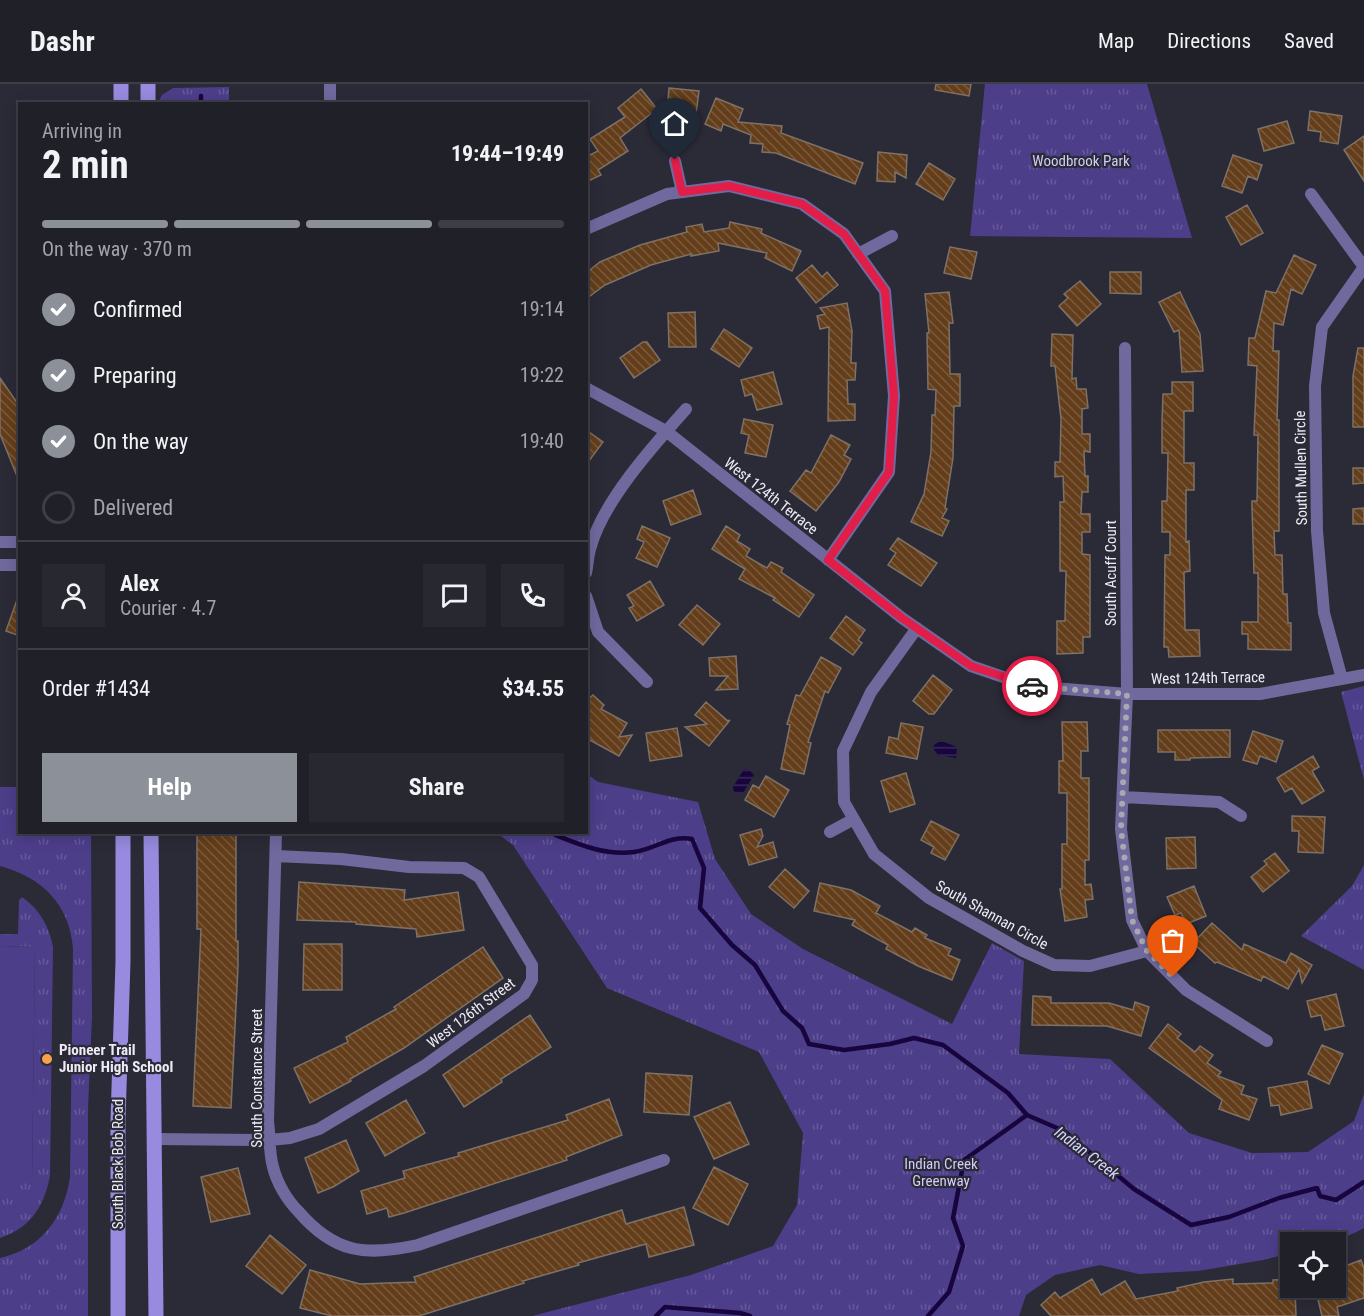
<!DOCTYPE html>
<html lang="en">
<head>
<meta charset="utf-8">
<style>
	body { margin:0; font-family:"Roboto Condensed",sans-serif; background:#282831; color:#f1f3f6; height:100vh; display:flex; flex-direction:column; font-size:22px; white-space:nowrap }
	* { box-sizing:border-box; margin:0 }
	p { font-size:20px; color:#a2a3a8 }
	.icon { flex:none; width:33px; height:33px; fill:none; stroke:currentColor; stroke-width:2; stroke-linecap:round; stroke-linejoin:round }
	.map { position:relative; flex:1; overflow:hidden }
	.sheet { position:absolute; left:18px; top:18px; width:570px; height:732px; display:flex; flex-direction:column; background:#202029; border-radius:0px; box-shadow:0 3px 15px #0003,0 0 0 2px #3d3e46 }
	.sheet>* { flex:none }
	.controls { position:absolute; left:1280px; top:1148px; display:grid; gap:12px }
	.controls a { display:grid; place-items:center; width:66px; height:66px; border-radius:0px; background:#202029; box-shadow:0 3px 15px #0003,0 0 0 2px #3d3e46; font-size:30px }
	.pin { position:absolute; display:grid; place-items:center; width:51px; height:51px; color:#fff; margin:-62px -26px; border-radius:50% 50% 50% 0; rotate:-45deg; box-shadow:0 0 6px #0007 }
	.pin .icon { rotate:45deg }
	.courier { position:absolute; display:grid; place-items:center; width:60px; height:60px; margin:-30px; border:4px solid #e11d48; border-radius:50%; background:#fff; color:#222; box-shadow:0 2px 8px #0007 }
	.summary em { font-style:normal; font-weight:700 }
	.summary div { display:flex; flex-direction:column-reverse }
	.summary { display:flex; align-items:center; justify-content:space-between; height:102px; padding:0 24px }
	h1 { font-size:39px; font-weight:700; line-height:45px }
	.bar { display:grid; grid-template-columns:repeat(4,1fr); gap:9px 6px; align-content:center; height:72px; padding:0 24px }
	.bar i { height:8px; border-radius:4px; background:#3d3e46 }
	.bar .selected { background:#8c9099 }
	.bar p { grid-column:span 4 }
	.line { display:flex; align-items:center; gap:15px; padding:0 24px; border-top:2px solid #3d3e46 }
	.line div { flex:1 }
	.round { display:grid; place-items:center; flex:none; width:63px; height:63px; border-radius:0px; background:#282831 }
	ol { padding:0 24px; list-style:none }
	li { display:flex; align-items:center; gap:18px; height:66px }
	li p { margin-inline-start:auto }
	li .icon { padding:6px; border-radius:50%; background:#8c9099; color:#fff; stroke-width:4 }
	li:last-child { color:#a2a3a8 }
	li i { width:33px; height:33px; border:3px solid #3d3e46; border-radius:50% }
	.button { display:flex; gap:12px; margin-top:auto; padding:12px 24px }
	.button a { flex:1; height:69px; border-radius:0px; background:#8c9099; color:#fff; font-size:24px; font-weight:700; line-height:69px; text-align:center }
	.button a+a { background:#282831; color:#f1f3f6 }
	header { display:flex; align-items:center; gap:36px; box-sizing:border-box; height:84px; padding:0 30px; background:#202029; border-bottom:2px solid #3d3e46 }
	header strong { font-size:28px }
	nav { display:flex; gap:33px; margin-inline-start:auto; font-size:21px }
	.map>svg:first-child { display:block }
	.grass { fill:url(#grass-tufts) }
	.garden { fill:#4d3e8a }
	.water { fill:url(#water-rules) }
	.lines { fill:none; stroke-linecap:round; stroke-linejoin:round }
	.stream { stroke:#18053d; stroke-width:4.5 }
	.building { fill:url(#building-back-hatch); stroke:#7e7166; stroke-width:1.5 }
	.minor { stroke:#70699e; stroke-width:12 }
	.secondary { stroke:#978adf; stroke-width:15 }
	.done { stroke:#a8a7b2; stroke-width:6; stroke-dasharray:0 10.8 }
	.route { stroke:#e11d48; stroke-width:8 }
	.poi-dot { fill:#f9a04c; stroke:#2b2a37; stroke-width:2 }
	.labels { text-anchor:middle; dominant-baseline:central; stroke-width:4.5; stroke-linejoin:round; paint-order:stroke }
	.park-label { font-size:15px; fill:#d1ccf8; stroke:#2b2a37 }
	.street-label { font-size:15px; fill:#ecebf4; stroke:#2b2a37 }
	.poi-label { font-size:15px; font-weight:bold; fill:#ecebf4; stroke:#2b2a37; text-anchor:start }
	.water-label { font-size:16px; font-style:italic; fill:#d7d3ff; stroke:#2b2a37 }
</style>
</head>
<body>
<header>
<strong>Dashr</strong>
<nav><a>Map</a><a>Directions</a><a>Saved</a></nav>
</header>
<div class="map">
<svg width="1364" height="1232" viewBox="0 0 1364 1232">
	<defs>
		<pattern id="grass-tufts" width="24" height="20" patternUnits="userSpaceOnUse" patternTransform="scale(1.5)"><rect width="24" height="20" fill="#4d3e8a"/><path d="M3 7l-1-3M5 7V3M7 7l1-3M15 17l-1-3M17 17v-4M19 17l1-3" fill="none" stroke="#675a9b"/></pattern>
		<pattern id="water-rules" width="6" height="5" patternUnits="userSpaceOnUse" patternTransform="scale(1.5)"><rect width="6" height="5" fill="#18053d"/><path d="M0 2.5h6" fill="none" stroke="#3a2a5a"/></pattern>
		<pattern id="building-back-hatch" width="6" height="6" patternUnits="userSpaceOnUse" patternTransform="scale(1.5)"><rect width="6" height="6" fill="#643e1a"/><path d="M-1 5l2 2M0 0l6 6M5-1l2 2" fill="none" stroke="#7a5a3c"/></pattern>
	</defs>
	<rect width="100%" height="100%" fill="#2b2a37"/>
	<path class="grass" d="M985 0H1147L1192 154 970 152Z
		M229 3V19H158L162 11 173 4Z
		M1364 602V696L1341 608Z
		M587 690 598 698 698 718 715 775 751 830 803 865 952 940 992 859 1024 877 1019 970 1110 975 1189 1049 1252 1069 1308 1068 1354 1037 1364 1010V1144C1337 1159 1320 1158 1290 1158V1169L1263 1176 1198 1187 1139 1190 1100 1181 1055 1191 1026 1211 1019 1232H532L691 1191 773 1162 797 1121 803 1049 759 968 607 904 513 761 497 749 586 748Z
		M0 703H19L20 748 91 749 92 932 88 1025V1232H0V1174C41 1165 64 1134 70 1093L73 865C70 821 42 793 0 782Z
		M1364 781V886L1301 852 1352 802Z
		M22 813C40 826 49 842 53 863L50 1092C44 1123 30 1144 0 1154V1099H32L35 863 0 862V850H18L19 816Z"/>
	<path class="garden" d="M1022 18 1047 20 1046 41 1020 39Z
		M0 862 35 863 32 1099H0Z"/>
	<path class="water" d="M939 658H944L957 663 956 674 938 671 933 664 934 661Z
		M744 685H748L754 691 743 709 738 710 734 708 733 703Z"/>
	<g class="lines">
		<path class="stream" d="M201 12V20
			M548 748C576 759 603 772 634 768 656 765 669 751 692 755L704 784 700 824 732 861 755 881 783 927 802 944 809 960 844 966 890 960 914 954 943 961 1008 1009 1027 1031
			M656 1232 665 1223 740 1229 750 1232
			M928 1232 949 1208 963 1162 953 1134 964 1076 1027 1031 1064 1047 1134 1105 1191 1141 1229 1133 1279 1114 1317 1104 1320 1112 1336 1116 1364 1098"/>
	</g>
	<path class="building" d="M936 0H971L969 12 935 6Z
		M669 4 699 7 696 30 667 27Z
		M641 5 657 25 620 54 628 67 598 86 601 91 586 98V64L590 71 598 67 590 55 625 33 618 24Z
		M716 14 743 25 738 38 782 42 781 49 863 79 855 100 776 69 762 68 763 60 750 59 751 51 723 40 721 47 705 40Z
		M1310 27 1342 32 1338 60 1320 57 1321 48 1308 46Z
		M1287 37 1294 59 1264 67 1258 45Z
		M1364 52V97L1344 66Z
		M878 68 907 71 906 94 895 88V98L877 97Z
		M1233 71 1262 81 1257 96 1248 92 1242 109 1222 102Z
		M929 79 955 95 943 116 916 100Z
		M1247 121 1263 149 1241 161 1226 133Z
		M730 138 762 145 761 149 801 167 792 187 765 174 767 169 718 159 719 167 691 172V170L651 181 605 201 586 215V189L600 178 640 161 687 148 686 143 702 140 704 148 729 144Z
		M950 163 977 168 971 195 944 189Z
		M1294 171 1316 181 1302 210 1291 205 1283 241 1274 239 1273 267H1279L1277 336H1279V447H1274L1275 471H1282L1283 510H1287L1288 539H1291V566L1248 565V550H1242V538H1258V489H1254L1252 424V417H1257L1258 351H1254L1257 282 1248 281 1249 254H1255L1266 207 1276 209Z
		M812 181 822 193 827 188 838 201 816 219 796 194Z
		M1110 188H1141V210L1110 209Z
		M1080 197 1101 220 1077 242 1059 222 1068 214 1064 210Z
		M949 208 953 239H949L950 290H960V322H954L953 374 945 424 947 425 942 434 949 437 942 452 911 438 924 410 931 368 932 331H935L936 306 928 305 927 249H929L925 210Z
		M1180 208 1200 250 1203 287 1182 288 1179 246 1174 248 1159 218Z
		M847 219 852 247 851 279H856L855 296H847L848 320H855V336L828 337 829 243 820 245 817 232 825 230 820 224Z
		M695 228 696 263H669L668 229Z
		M724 245 752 264 739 283 711 265Z
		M1052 250 1073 251 1072 295 1076 294 1077 305H1086L1088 324 1082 325V350H1090V368L1084 367 1085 392H1088V408H1082L1081 430H1090V448H1082V470L1090 471V553H1083V569L1057 570V537H1065L1066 487H1060V418H1064L1063 392 1055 393V378H1060L1061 335 1055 282H1051Z
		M643 258H647L660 276 634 294 620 274Z
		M1358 264H1364V343H1353V292Z
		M773 288 782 320 757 326 752 310 745 312 741 296Z
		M0 294 20 323 19 397 0 350Z
		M1172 298H1193V327H1184V379H1194V406H1186V458L1189 457 1190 487 1184 488 1185 546H1199L1200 572 1169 573 1168 563H1164L1165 471H1170V448H1162V417H1167L1168 369H1162V337L1163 310H1172Z
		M744 335 773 341 766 373 745 369 749 351 741 349Z
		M586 346 603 358 586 381Z
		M831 351 850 361 844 371 851 375 839 398 816 427 790 407 806 386 811 389Z
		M1353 384H1364V399L1353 400Z
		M693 406 701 430 671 441 663 417Z
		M1364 424V440H1353V425Z
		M642 442 670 454 657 483 636 474 644 458 637 455Z
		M726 442 740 451 737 457 750 465 746 472 767 484 771 478 783 484 781 488 814 511 799 533 773 516 775 514 739 495 745 485 712 465Z
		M898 454 937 479 921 502 888 481 896 469 890 465Z
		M650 497 664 521 637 537 629 524 634 522 627 511Z
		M18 513H20V552L6 547Z
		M697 521 720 540 703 561 679 541Z
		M846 532 865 546 858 556 862 559 853 571 830 554Z
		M736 572 738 605 716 606 728 592H710L709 574Z
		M821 573 841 584 828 609 825 607 808 658 811 659 804 690 781 685 790 641 787 640 796 611 800 612Z
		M933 591 952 606 934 630H929L913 617Z
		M593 611 604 621 601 625 627 639 619 653 632 651 619 672 586 654V617Z
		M706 618 728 637 730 636 709 662 685 643 707 640 695 631Z
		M1062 638H1087L1088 667H1081V694H1089V776H1085V801L1091 800 1093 815 1085 816 1087 833 1065 837 1060 805H1062V760H1067V709H1059V677H1063Z
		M901 639 923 643 917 675 886 669 889 653 898 655Z
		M677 644 682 672 650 677 646 649Z
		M1158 646H1230V673L1190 674V676H1175V668H1158Z
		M1253 647 1283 657 1276 678 1260 672 1257 680 1243 676Z
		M1313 672 1319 683 1312 687 1324 707 1302 720 1292 704 1285 708 1277 694Z
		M906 689 915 720 890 728 881 697Z
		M766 692 789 706 774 733 745 716 753 701 759 704Z
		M1292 732 1325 733 1323 769 1298 768 1299 747H1292Z
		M931 737 959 751 945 776 931 769 934 763 921 756Z
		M761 745 763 752 757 763 773 758 777 773 749 781 740 751Z
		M197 748H236V857H238V882L231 1024 193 1022 201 845H197Z
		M1195 753 1196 784 1167 785 1166 754Z
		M1275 769 1289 787 1263 808 1251 793 1267 780 1264 777Z
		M785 785 809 807 794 824 769 803Z
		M299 798 405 806 404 816 458 808 464 846 417 853 416 845 356 840V838L297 836Z
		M820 799 851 806 880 822 876 829 912 848 915 844 927 851 925 854 951 865 948 871 960 876 952 896 918 882 886 865 888 861 852 841 855 836 814 827Z
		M1194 802 1206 832 1186 840 1181 829 1175 831 1167 813Z
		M1212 839 1242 866 1244 860 1286 879 1291 869 1312 881 1302 899 1299 885 1288 905 1263 892 1261 897 1217 878 1215 879 1193 859Z
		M304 860H342V906H303Z
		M483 863 503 894 404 964 350 995 351 997 310 1019 294 984 348 958 346 953 396 925 394 923Z
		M1336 910 1344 942 1325 946 1321 931 1311 933 1307 917Z
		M1033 912 1051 913V919H1109L1133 926 1135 918 1149 923 1141 952 1107 942 1032 941Z
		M530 931 551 963 501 995 502 998 464 1023 443 991Z
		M1168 940 1181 950 1177 954 1195 968 1200 962 1213 971 1207 979 1221 988 1218 992 1244 1002 1241 1010 1257 1015 1249 1036 1219 1025 1222 1016 1149 964Z
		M1322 961 1343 970 1329 1000 1308 990Z
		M646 989 692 992 689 1031 644 1028Z
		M1307 997 1312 1024 1281 1031 1279 1021 1271 1022 1268 1004Z
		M609 1015 622 1051 566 1073 567 1076 404 1129 389 1133 387 1124 367 1130 361 1107 405 1094 403 1087 459 1072 458 1069 568 1036 566 1031Z
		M406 1016 425 1049 385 1072 366 1039Z
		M730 1018 749 1060 714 1075 694 1033Z
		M346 1056 359 1087 333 1103 318 1109 305 1074Z
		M714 1083 748 1100 728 1141 693 1124Z
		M238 1084 250 1130 211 1138 201 1093Z
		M684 1123 694 1161 649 1173 646 1160 578 1179 579 1181 523 1197 524 1199 419 1232H332L300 1224 310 1186 360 1200 416 1198 414 1193 622 1126 626 1140Z
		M270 1151 306 1181 282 1210 246 1182Z
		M1361 1176 1364 1184V1214L1337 1223 1339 1232H1322L1315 1203H1335V1186Z
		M1092 1195 1101 1211 1125 1197 1136 1215 1178 1207 1177 1204 1204 1198 1233 1195V1200L1273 1199V1196L1290 1195V1203H1295L1296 1232H1051L1041 1221 1055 1208 1060 1214Z"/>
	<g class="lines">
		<path class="minor" d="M330 0V20
			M675 77 682 108
			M1311 110 1364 183
			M586 145 667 110 729 102 802 120 844 150 885 207 894 312 889 388 828 476
			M858 170 892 152
			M1125 264 1127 610 1121 745 1132 836 1147 867 1186 906 1267 957
			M586 304 666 347 902 534 971 582 1029 602 1127 610H1260L1364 591
			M0 458H20
			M0 481H20
			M586 489C588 480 588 470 591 462 604 416 654 361 686 325
			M586 512 598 548 647 598
			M917 544 871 608 843 667 844 718 874 770 929 814 1023 867 1054 881 1090 882 1147 867
			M1342 595 1324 529 1317 447 1315 302 1322 243 1364 183
			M1123 713 1219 718 1241 732
			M276 748 268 1037C270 1052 269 1069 273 1083 277 1099 287 1116 298 1127 335 1170 365 1172 418 1161L664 1076
			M830 748 854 735
			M155 1055 270 1056 290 1054 319 1045 424 982 524 910 532 896V881L479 793 464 784 409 783 341 775 276 772"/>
		<path class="secondary" d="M121 0V20
			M148 0V20
			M151 748 156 1232
			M118 1232V1036L123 877V748"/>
	</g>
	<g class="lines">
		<path class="done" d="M1032 602 1127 610 1121 745 1132 836 1147 867 1173 893"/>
		<path class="route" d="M675 76 682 108 729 102 802 120 844 150 885 207 894 312 889 388 828 476 902 534 971 582 1032 602"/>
	</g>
	<circle class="poi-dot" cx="47" cy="975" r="6"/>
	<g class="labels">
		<g class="park-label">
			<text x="1081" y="77">Woodbrook Park</text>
			<text x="941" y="1080">Indian Creek<tspan x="941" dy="17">Greenway</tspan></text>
		</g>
		<g class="street-label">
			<text transform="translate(1301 384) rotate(-91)">South Mullen Circle</text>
			<text transform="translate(771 412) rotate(38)">West 124th Terrace</text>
			<text transform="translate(1111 489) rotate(-90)">South Acuff Court</text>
			<text transform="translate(1208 594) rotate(-1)">West 124th Terrace</text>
			<text transform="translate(992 831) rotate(29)">South Shannan Circle</text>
			<text transform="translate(471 929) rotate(-37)">West 126th Street</text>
			<text transform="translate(257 994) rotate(-90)">South Constance Street</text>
			<text transform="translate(118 1080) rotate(-90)">South Black Bob Road</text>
		</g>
		<g class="poi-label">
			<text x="59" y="966">Pioneer Trail<tspan x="59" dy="17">Junior High School</tspan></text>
		</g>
		<g class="water-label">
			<text transform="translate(1087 1069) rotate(37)">Indian Creek</text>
		</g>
	</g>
</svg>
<div class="controls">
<a><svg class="icon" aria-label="locate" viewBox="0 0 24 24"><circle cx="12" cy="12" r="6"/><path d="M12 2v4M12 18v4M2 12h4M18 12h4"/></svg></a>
</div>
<div class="pin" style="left:1173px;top:893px;background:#ea580c"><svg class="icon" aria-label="bag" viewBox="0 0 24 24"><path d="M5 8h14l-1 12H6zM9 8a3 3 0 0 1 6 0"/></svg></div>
<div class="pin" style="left:675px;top:76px;background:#1f2937"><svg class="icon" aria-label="home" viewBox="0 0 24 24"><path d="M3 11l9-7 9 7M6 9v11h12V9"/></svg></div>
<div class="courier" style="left:1032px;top:602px"><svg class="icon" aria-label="car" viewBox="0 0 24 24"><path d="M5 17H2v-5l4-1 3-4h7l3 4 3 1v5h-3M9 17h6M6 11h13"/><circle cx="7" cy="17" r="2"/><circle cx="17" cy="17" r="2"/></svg></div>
<section class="sheet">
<div class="summary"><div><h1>2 min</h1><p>Arriving in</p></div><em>19:44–19:49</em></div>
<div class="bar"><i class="selected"></i><i class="selected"></i><i class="selected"></i><i></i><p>On the way · 370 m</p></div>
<ol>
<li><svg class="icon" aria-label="check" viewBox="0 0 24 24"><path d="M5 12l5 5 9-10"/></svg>Confirmed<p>19:14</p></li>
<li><svg class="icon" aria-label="check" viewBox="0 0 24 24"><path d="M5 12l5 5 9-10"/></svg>Preparing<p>19:22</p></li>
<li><svg class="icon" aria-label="check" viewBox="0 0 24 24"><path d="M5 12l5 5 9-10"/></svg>On the way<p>19:40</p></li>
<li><i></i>Delivered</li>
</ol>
<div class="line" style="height:108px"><a class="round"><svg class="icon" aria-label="person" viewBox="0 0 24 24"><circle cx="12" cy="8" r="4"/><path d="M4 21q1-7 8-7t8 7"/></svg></a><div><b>Alex</b><p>Courier · 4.7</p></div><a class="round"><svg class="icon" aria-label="chat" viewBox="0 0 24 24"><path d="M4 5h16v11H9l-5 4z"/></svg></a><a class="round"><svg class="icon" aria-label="phone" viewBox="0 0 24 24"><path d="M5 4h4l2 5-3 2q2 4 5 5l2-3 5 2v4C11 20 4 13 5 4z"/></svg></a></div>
<div class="line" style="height:78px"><div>Order #1434</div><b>$34.55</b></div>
<div class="button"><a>Help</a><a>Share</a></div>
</section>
</div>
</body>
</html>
